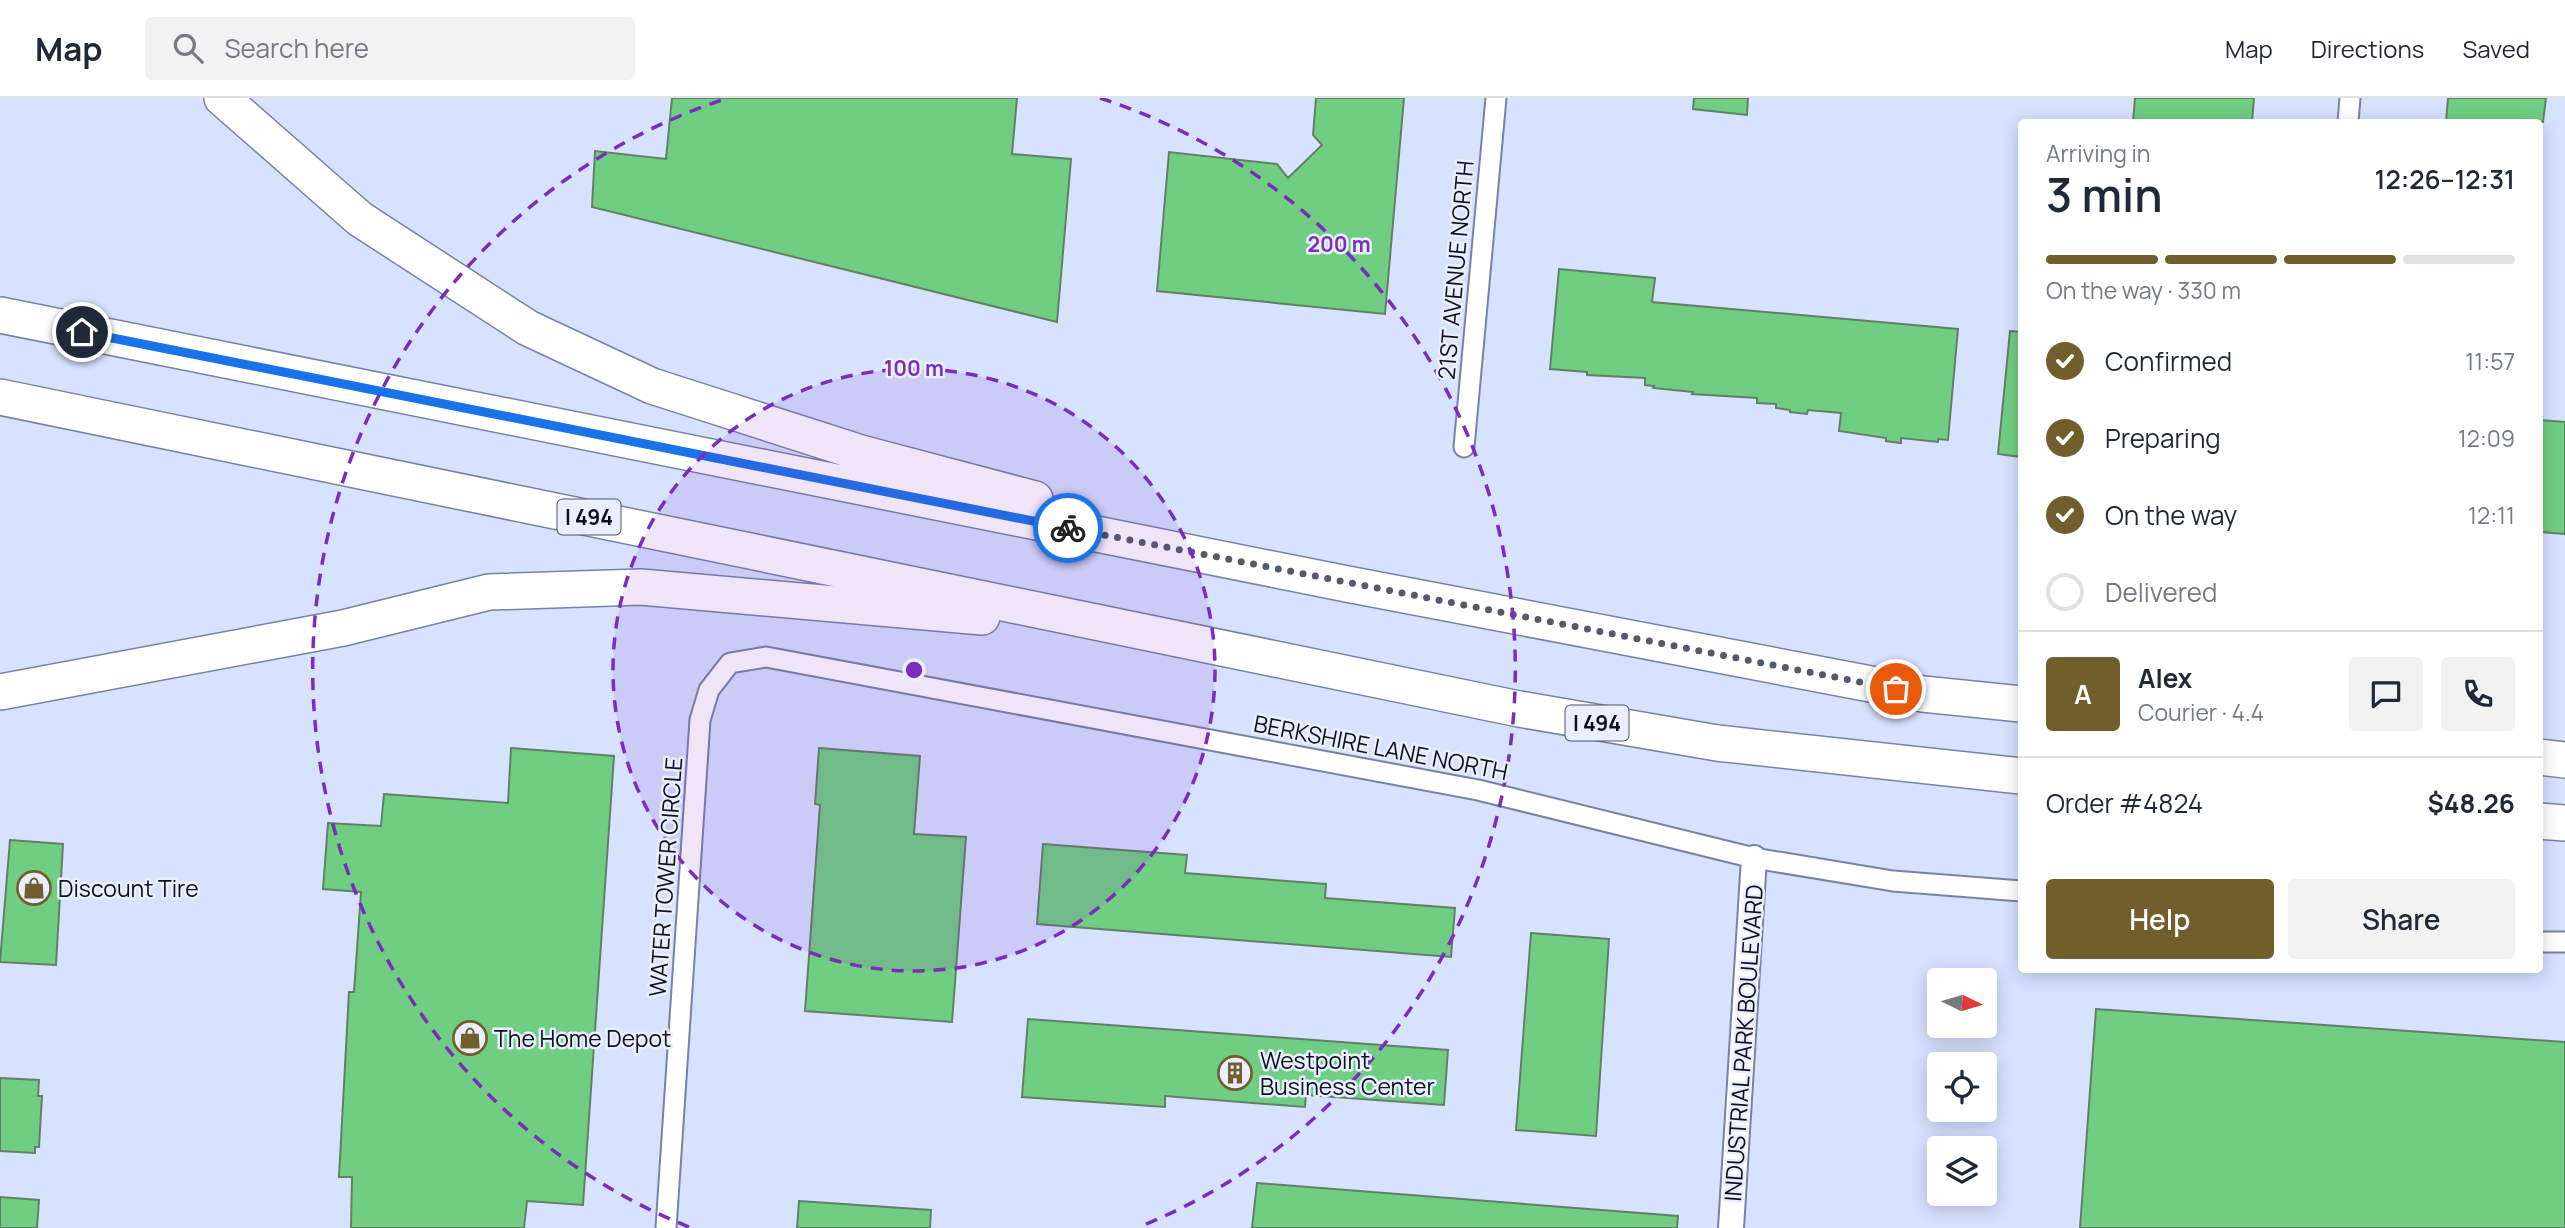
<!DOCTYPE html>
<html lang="en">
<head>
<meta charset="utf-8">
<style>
	body { margin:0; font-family:Manrope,sans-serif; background:#f2f2f3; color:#1f2937; height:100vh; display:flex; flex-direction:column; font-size:26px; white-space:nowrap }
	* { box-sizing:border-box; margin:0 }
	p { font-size:23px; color:#747a83 }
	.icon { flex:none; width:38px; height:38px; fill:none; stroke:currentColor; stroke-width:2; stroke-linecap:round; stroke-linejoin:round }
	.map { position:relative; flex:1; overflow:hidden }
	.panel { position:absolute; left:2018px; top:21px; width:525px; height:854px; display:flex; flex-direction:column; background:#fff; border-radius:7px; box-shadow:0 4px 18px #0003 }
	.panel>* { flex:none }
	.needle { width:46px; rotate:95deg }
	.buttons { position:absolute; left:1927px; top:870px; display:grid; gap:14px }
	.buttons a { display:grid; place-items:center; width:70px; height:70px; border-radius:7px; background:#fff; box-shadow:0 4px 18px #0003; font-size:35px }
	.pin { position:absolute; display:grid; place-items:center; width:60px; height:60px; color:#fff; margin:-30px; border:4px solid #fff; border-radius:50%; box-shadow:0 2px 7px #0007 }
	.courier { position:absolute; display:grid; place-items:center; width:70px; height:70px; margin:-35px; border:5px solid #1a73e8; border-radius:50%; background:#fff; color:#222; box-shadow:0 2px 9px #0007 }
	.headline em { font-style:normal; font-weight:600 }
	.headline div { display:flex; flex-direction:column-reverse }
	.headline { display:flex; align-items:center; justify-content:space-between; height:119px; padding:0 28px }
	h1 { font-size:46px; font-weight:600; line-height:52px }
	.bar { display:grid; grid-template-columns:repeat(4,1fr); gap:10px 7px; align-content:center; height:84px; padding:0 28px }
	.bar i { height:9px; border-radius:5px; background:#e0e1e3 }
	.bar .current { background:#715e2c }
	.bar p { grid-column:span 4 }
	.line { display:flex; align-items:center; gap:18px; padding:0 28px; border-top:2px solid #e0e1e3 }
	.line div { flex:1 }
	.round { display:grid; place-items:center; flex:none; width:74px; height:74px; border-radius:7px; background:#f2f2f3 }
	ol { padding:0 28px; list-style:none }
	li { display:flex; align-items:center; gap:21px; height:77px }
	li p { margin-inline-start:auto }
	li .icon { padding:7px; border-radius:50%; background:#715e2c; color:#fff; stroke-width:4 }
	li:last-child { color:#747a83 }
	li i { width:38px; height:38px; border:4px solid #e0e1e3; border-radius:50% }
	.button { display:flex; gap:14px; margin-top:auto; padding:14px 28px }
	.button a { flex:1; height:80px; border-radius:7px; background:#715e2c; color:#fff; font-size:28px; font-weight:600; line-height:80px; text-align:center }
	.button a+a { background:#f2f2f3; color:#1f2937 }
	header { display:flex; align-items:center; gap:42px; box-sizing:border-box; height:98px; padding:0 35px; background:#fff; border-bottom:2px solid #e0e1e3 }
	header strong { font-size:33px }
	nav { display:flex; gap:38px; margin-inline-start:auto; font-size:24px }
	.search { width:490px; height:63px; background:#f2f2f3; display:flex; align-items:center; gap:18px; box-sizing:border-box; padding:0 24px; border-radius:7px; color:#747a83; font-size:26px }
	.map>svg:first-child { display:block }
	.building { fill:#70ce82; stroke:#638067; stroke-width:2 }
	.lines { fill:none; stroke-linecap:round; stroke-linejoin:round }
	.minor-casing { stroke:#7783a4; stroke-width:23 }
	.tertiary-casing { stroke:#7783a4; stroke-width:28 }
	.motorway-casing { stroke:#7783a4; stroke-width:38 }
	.minor { stroke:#fff; stroke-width:19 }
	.tertiary { stroke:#fff; stroke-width:24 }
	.motorway { stroke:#fff; stroke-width:35 }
	.done { stroke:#545a6c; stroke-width:7; stroke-dasharray:0 12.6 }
	.route { stroke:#1a73e8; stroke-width:9 }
	.ring { fill:none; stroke:#7b2cbf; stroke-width:3.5; stroke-dasharray:12 9 }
	.labels { text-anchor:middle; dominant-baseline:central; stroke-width:5; stroke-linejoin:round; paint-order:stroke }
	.shield { fill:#e9effe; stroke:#4f5460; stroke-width:2 }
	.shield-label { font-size:21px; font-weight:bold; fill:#0d111d }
	.street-label { font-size:23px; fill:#0d111d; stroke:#e9effe }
	.poi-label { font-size:23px; fill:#0d111d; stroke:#e9effe; text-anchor:start }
	.centre { fill:#7b2cbf; stroke:#e9effe; stroke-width:3.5 }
	.ring-label { font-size:21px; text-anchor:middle; font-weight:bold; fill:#7b2cbf; stroke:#e9effe; stroke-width:5; stroke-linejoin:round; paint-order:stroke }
</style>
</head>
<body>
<header>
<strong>Map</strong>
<div class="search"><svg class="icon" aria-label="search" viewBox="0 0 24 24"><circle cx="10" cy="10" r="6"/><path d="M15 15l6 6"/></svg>Search here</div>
<nav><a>Map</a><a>Directions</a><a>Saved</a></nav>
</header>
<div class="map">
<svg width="2565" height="1130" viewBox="0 0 2565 1130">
	<rect width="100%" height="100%" fill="#d7e2ff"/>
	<path class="building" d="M672 0H1017L1012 56 1071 61 1057 224 592 109 595 53 666 61Z
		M1316 0H1404L1385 216 1157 193 1169 54 1277 66 1288 80 1322 47 1313 37Z
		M1694 0H1748L1747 17 1693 11Z
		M2135 0H2254L2252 24H2133Z
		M2448 0H2546L2543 24H2446Z
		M1559 171 1655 180 1652 204 1958 231 1948 342 1938 341V344L1901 340V345L1886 343V340L1839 333 1841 315 1808 312 1807 316 1790 314V312L1776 310V306L1757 305V300L1692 296 1693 294 1653 290 1654 288 1645 287V280L1587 277V274L1550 271Z
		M2010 233 2021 234V359L1998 356Z
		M2539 322 2565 324V436L2539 434Z
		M511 650 614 658 583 1107 527 1103 524 1130H351L352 1079H339L349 894H354L361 794 323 791 328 725 381 728 384 696 508 705Z
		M819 650 920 658 914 736 966 739 952 924 805 913 820 707 815 706Z
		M10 742 63 746 56 867 0 864Z
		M1043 746 1187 757 1185 775 1326 786 1325 800 1455 810 1451 859 1037 826Z
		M1531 835 1609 841 1596 1038 1516 1032Z
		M2096 911 2565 944V1130H2080Z
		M1028 921 1448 952 1444 1007 1306 997 1305 1009 1165 998V1009L1022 999Z
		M0 980 39 982 38 998H42L39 1049H35V1055L0 1053Z
		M1257 1085 1678 1118 1677 1130H1252Z
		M0 1099 39 1102 37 1130H0Z
		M799 1103 931 1112 930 1130H797Z"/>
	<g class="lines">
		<g class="minor-casing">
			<path id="minor" d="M2348 24 2350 0
				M1464 349 1496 0
				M2539 844H2565
				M666 1130 700 622 709 592 730 565 766 559 1478 692 1754 760 1893 783 2021 793"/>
		</g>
		<g class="tertiary-casing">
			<path id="tertiary" d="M1731 1130 1754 760"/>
		</g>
		<g class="motorway-casing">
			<path id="motorway" d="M222 0 360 121 528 230 652 288 861 355 1035 401
				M0 217 1347 486 1923 596 2021 606
				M0 299 1519 611 1717 645 2021 678
				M0 594 343 530 489 494 641 489 982 519
				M2539 659 2565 662
				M2539 723 2565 725"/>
		</g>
		<use href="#minor" class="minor"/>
		<use href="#tertiary" class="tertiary"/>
		<use href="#motorway" class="motorway"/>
	</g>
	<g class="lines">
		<path class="done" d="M1068 430 1896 591"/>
		<path class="route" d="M82 234 1068 430"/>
	</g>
	<circle cx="914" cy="572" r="301" fill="#7b2cbf" fill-opacity=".12"/>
	<g class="ring">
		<circle cx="914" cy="572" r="301"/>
		<path d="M689 1129A601 601 0 0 1 728 0M1100 0A601 601 0 0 1 1139 1129"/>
	</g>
	<defs>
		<g id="shop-ring" transform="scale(1.75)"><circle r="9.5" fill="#e9effe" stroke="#715e2c" stroke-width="1.5"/><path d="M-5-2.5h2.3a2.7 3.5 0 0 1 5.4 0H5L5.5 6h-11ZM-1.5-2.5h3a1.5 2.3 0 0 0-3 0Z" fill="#715e2c"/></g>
		<g id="building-ring" transform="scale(1.75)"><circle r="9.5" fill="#e9effe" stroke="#715e2c" stroke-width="1.5"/><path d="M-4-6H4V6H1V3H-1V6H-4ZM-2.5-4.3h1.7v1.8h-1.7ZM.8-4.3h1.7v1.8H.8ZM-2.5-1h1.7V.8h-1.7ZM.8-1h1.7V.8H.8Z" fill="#715e2c"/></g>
	</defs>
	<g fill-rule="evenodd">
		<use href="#shop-ring" x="34" y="790"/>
		<use href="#shop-ring" x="470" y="940"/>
		<use href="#building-ring" x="1235" y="975"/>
	</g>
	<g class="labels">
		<g class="shield">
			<rect x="557.5" y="401.5" width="63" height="35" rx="5"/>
			<rect x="1565.5" y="607.5" width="63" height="35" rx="5"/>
		</g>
		<g class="shield-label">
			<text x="589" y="419">I 494</text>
			<text x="1597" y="625">I 494</text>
		</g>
		<g class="street-label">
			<text transform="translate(1455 172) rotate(-85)">21ST AVENUE NORTH</text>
			<text transform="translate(1381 649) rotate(11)">BERKSHIRE LANE NORTH</text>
			<text transform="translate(665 779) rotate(-86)">WATER TOWER CIRCLE</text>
			<text transform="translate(1743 945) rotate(-86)">INDUSTRIAL PARK BOULEVARD</text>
		</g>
		<g class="poi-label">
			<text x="58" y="790">Discount Tire</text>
			<text x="494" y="940">The Home Depot</text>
			<text x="1260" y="962">Westpoint<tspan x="1260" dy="26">Business Center</tspan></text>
		</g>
	</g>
	<circle cx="914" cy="572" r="10" class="centre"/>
	<g class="ring-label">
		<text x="1339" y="154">200 m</text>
		<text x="914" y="278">100 m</text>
	</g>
</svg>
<div class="buttons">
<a><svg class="needle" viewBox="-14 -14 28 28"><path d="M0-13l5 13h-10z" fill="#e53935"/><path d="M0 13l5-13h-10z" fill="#747a83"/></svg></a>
<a><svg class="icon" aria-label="locate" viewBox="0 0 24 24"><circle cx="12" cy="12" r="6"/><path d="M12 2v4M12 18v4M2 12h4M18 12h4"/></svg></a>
<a><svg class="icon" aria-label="layers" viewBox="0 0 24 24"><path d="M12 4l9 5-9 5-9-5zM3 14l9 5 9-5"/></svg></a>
</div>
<div class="pin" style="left:1896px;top:591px;background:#ea580c"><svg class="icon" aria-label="bag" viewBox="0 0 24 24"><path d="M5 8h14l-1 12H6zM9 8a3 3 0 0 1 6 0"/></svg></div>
<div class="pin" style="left:82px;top:234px;background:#1f2937"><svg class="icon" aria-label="home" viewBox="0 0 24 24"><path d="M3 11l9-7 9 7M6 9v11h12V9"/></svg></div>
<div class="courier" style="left:1068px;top:430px"><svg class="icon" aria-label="bike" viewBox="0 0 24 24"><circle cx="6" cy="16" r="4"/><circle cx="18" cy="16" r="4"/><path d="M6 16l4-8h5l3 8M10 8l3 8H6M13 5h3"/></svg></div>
<section class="panel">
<div class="headline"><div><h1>3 min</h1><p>Arriving in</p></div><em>12:26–12:31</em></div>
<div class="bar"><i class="current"></i><i class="current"></i><i class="current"></i><i></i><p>On the way · 330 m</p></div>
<ol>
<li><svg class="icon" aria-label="check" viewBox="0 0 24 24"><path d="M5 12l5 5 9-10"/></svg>Confirmed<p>11:57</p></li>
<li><svg class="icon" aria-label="check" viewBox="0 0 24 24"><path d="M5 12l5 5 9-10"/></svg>Preparing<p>12:09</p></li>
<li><svg class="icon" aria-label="check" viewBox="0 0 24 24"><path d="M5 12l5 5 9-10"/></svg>On the way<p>12:11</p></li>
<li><i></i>Delivered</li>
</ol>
<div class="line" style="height:126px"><b class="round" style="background:#715e2c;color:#fff">A</b><div><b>Alex</b><p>Courier · 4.4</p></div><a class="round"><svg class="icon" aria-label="chat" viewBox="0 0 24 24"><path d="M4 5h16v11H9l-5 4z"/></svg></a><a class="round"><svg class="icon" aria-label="phone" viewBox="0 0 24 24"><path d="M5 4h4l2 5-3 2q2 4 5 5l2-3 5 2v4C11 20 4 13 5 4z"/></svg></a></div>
<div class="line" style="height:91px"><div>Order #4824</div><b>$48.26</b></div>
<div class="button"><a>Help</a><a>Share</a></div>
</section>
</div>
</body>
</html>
